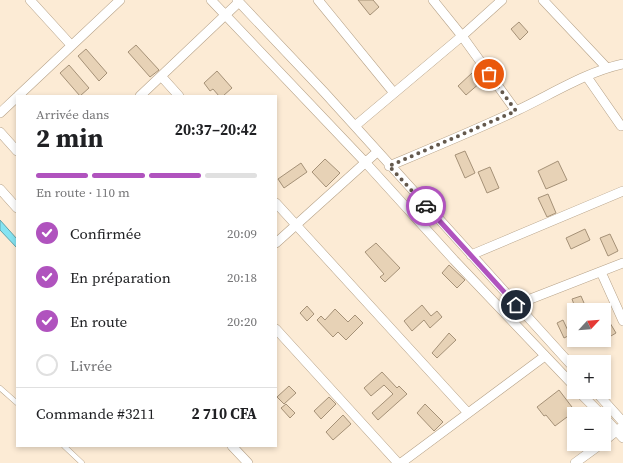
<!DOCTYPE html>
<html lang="fr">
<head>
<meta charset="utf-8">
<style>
	body { margin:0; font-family:"Source Serif 4",serif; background:#f2f2f2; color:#202124; height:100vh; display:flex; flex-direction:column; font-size:15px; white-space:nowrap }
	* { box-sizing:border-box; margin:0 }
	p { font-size:13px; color:#757577 }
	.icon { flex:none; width:22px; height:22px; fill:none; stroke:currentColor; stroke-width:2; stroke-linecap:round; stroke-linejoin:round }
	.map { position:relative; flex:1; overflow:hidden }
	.side { position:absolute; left:16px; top:95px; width:261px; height:352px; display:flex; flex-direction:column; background:#fff; border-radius:0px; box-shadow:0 2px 6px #0003 }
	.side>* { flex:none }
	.needle { width:26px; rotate:64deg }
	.buttons { position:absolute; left:567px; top:303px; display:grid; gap:8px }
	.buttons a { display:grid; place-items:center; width:44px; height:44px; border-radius:0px; background:#fff; box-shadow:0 2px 6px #0003; font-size:20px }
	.pin { position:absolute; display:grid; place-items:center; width:34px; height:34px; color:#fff; margin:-17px; border:2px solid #fff; border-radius:50%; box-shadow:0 1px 4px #0007 }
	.courier { position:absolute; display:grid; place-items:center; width:40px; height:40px; margin:-20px; border:3px solid #b053be; border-radius:50%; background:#fff; color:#222; box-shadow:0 1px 5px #0007 }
	.overview em { font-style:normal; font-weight:700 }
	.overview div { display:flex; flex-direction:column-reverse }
	.overview { display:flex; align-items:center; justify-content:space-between; height:68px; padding:0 20px }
	h1 { font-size:26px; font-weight:700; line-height:30px }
	.bar { display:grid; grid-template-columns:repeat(4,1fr); gap:6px 4px; align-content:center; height:48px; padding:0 20px }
	.bar i { height:5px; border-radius:3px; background:#e0e0e0 }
	.bar .active { background:#b053be }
	.bar p { grid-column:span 4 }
	.line { display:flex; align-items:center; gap:10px; padding:0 20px; border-top:1px solid #e0e0e0 }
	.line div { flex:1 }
	ol { padding:0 20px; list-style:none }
	li { display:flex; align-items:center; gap:12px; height:44px }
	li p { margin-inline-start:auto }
	li .icon { padding:4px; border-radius:50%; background:#b053be; color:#fff; stroke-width:4 }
	li:last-child { color:#757577 }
	li i { width:22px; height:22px; border:2px solid #e0e0e0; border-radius:50% }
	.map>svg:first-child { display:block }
	.water { fill:#85e4f2; stroke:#62a3ab }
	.building { fill:#e7d2b6; stroke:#a59177 }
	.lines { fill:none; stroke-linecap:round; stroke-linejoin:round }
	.service-casing { stroke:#b6a288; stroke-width:5.5 }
	.minor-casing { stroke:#b6a288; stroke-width:10 }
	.service { stroke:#fff; stroke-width:4.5 }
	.minor { stroke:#fff; stroke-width:9 }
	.done { stroke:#64594d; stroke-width:4; stroke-dasharray:0 7.2 }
	.route { stroke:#b053be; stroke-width:5 }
</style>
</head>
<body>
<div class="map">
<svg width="623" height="463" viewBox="0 0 623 463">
	<rect width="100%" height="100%" fill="#fcebd5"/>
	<path class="water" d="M0 220 17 239V248L0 230Z"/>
	<path class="building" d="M358 0H373L379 7 370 15Z
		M519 22 528 32 520 40 511 29Z
		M136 45 159 70 150 77 128 52Z
		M86 49 107 73 99 81 78 56Z
		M69 65 89 88 80 96 60 73Z
		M217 71 232 88 223 96H219L213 89 210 91 204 83Z
		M472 73 481 82 466 95 458 86Z
		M465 151 475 173 465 178 455 155Z
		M325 159 340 173 326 187 312 172Z
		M558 161 567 180 546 189 538 171Z
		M301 163 307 172 284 188 278 179Z
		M490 167 499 188 487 193 478 172Z
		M548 194 556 213 547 217 538 198Z
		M585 229 590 240 571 249 566 238Z
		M610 234 618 251 608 256 600 238Z
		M376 243 400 268 385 282 380 277 384 274 365 252Z
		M449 265 465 280 457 288 442 273Z
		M581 296 587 310H576L572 299Z
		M422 305 431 316 437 311 442 317 430 328 424 320 412 331 404 321Z
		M307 306 314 314 307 321 300 313Z
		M335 309 348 322 355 315 363 323 346 340 338 332 333 337 317 320 321 316 325 320Z
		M563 320 570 335 564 338 557 323Z
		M610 323 616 333 604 340V326Z
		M449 333 456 340 437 358 432 353Z
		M382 372 397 388 399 386 407 394 378 420 372 413 393 394 384 385 371 396 364 388Z
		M289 386 296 393 284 404 277 397Z
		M559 390 575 411 555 426 546 415 544 416 537 407Z
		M329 397 336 404 321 419 314 411Z
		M286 404 295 413 290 418 281 408Z
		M425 404 443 422 434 431 417 413Z
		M343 415 351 424 333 440 326 432Z"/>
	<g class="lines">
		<g class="service-casing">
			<path id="service" d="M0 388 17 403
				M64 446 82 463"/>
		</g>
		<g class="minor-casing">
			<path id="minor" d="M30 0 71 45
				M211 0 365 162 454 260 574 386
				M237 0 324 92 574 368
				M318 0 394 93
				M433 0 462 36 516 111
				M543 0 607 68
				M161 76 179 96
				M587 77 621 126
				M18 96 120 0
				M140 96 239 2
				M0 113 17 97
				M355 126 462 36 502 0
				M0 132 17 151
				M389 166C432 148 476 130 518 110 552 94 586 72 623 64
				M0 189 17 208
				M276 203 468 413
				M276 243 377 152
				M471 255 623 191
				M601 272 623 321
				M515 305 623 263
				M276 329 398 463
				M579 392 601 414
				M596 392 623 422
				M604 417 623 438
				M604 441 620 428
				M232 446 248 463
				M401 463 545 356
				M575 463 601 444"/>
		</g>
		<use href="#service" class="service"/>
		<use href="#minor" class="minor"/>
	</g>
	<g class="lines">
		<path class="done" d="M426 206 389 166 516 111 489 74"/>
		<path class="route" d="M426 206 516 305"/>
	</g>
</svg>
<div class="buttons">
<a><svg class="needle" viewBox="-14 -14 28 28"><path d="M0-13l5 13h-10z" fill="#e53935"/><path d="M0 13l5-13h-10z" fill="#757577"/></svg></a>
<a>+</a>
<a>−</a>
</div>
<div class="pin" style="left:489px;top:74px;background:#ea580c"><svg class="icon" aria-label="bag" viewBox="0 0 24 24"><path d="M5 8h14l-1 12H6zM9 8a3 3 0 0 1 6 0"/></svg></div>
<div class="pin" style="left:516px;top:305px;background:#1f2937"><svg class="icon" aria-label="home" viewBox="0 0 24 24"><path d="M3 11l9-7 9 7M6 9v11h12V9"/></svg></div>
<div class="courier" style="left:426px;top:206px"><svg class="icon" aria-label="car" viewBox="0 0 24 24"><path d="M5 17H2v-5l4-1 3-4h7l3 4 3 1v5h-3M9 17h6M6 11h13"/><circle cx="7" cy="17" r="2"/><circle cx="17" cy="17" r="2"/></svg></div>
<section class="side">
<div class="overview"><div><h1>2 min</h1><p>Arrivée dans</p></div><em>20:37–20:42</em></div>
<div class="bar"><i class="active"></i><i class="active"></i><i class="active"></i><i></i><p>En route · 110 m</p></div>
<ol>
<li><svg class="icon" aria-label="check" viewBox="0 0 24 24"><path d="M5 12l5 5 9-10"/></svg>Confirmée<p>20:09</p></li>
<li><svg class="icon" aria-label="check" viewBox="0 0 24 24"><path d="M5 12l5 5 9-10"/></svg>En préparation<p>20:18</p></li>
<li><svg class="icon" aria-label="check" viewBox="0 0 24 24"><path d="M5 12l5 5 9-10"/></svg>En route<p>20:20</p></li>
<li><i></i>Livrée</li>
</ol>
<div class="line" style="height:52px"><div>Commande #3211</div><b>2 710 CFA</b></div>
</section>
</div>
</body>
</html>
